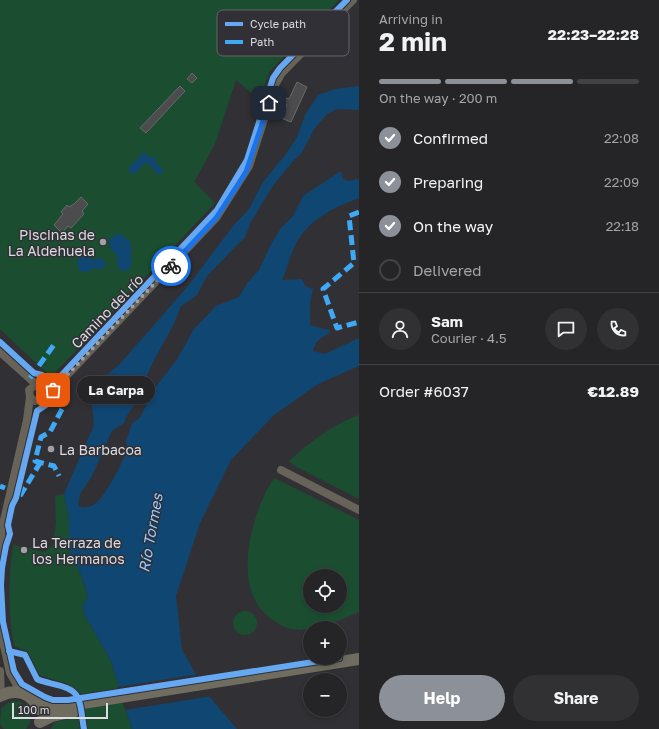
<!DOCTYPE html>
<html lang="en">
<head>
<meta charset="utf-8">
<style>
	body { margin:0; font-family:"Golos Text",sans-serif; background:#313134; color:#f1f3f6; height:100vh; display:flex; flex-direction:column; font-size:15px; white-space:nowrap }
	* { box-sizing:border-box; margin:0 }
	p { font-size:13px; color:#a3a5a8 }
	.icon { flex:none; width:22px; height:22px; fill:none; stroke:currentColor; stroke-width:2; stroke-linecap:round; stroke-linejoin:round }
	.map { position:relative; flex:1; overflow:hidden }
	.side { display:flex; flex-direction:column; background:#252528; width:300px }
	.side>* { flex:none }
	.tools { position:absolute; left:303px; top:569px; display:grid; gap:8px }
	.tools a { display:grid; place-items:center; width:44px; height:44px; border-radius:50%; background:#252528; box-shadow:0 2px 6px #0003,0 0 0 1px #424245; font-size:20px }
	.scale { position:absolute; left:12px; bottom:10px; width:96px; box-sizing:border-box; padding-left:4px; border:2px solid #dddde1; border-top:0; font-size:11px; line-height:14px; white-space:nowrap; color:#dddde1; -webkit-text-stroke:3px #303036; paint-order:stroke }
	.pin { position:absolute; display:grid; place-items:center; width:34px; height:34px; color:#fff; margin:-17px; border-radius:8px; box-shadow:0 2px 6px #0006 }
	.courier { position:absolute; display:grid; place-items:center; width:40px; height:40px; margin:-20px; border:3px solid #1a73e8; border-radius:50%; background:#fff; color:#222; box-shadow:0 1px 5px #0007 }
	.bubble { position:absolute; height:28px; border-radius:14px; background:#252528; box-shadow:0 2px 6px #0003,0 0 0 1px #424245; font-size:13px; font-weight:700; line-height:28px; text-align:center }
	.head em { font-style:normal; font-weight:700 }
	.head div { display:flex; flex-direction:column-reverse }
	.head { display:flex; align-items:center; justify-content:space-between; height:68px; padding:0 20px }
	h1 { font-size:26px; font-weight:700; line-height:30px }
	.bar { display:grid; grid-template-columns:repeat(4,1fr); gap:6px 4px; align-content:center; height:48px; padding:0 20px }
	.bar i { height:5px; border-radius:3px; background:#424245 }
	.bar .on { background:#8c9099 }
	.bar p { grid-column:span 4 }
	.line { display:flex; align-items:center; gap:10px; padding:0 20px; border-top:1px solid #424245 }
	.line div { flex:1 }
	.round { display:grid; place-items:center; flex:none; width:42px; height:42px; border-radius:21px; background:#313134 }
	ol { padding:0 20px; list-style:none }
	li { display:flex; align-items:center; gap:12px; height:44px }
	li p { margin-inline-start:auto }
	li .icon { padding:4px; border-radius:50%; background:#8c9099; color:#fff; stroke-width:4 }
	li:last-child { color:#a3a5a8 }
	li i { width:22px; height:22px; border:2px solid #424245; border-radius:50% }
	.action { display:flex; gap:8px; margin-top:auto; padding:8px 20px }
	.action a { flex:1; height:46px; border-radius:24px; background:#8c9099; color:#fff; font-size:16px; font-weight:700; line-height:46px; text-align:center }
	.action a+a { background:#313134; color:#f1f3f6 }
	main { display:flex; flex:1; min-height:0 }
	.map>svg:first-child { display:block }
	.green { fill:#1b4e31; fill-rule:evenodd }
	.water { fill:#0f4672 }
	.pier { fill:#313135 }
	.building { fill:#4c4b4e; stroke:#6a696b }
	.lines { fill:none; stroke-linecap:round; stroke-linejoin:round }
	.street { stroke:#676359; stroke-width:8 }
	.primary { stroke:#706c5f; stroke-width:12 }
	.quiet { stroke:#3fa9f5; stroke-width:5; stroke-dasharray:10 5; stroke-linecap:butt }
	.cycleway-casing { stroke:#303036; stroke-width:8 }
	.cycleway { stroke:#66a8f1; stroke-width:6 }
	.done { stroke:#a1a1a5; stroke-width:4; stroke-dasharray:0 7.2 }
	.route { stroke:#1a73e8; stroke-width:5 }
	.poi-dot { fill:#a1a1a5; stroke:#303036; stroke-width:1.5 }
	.labels { text-anchor:middle; dominant-baseline:central; stroke-width:3; stroke-linejoin:round; paint-order:stroke }
	.poi-label { font-size:14px; fill:#dddde1; stroke:#303036; text-anchor:start }
	.street-label { font-size:14px; fill:#dddde1; stroke:#303036 }
	.water-label { font-size:15px; font-style:italic; fill:#96cbff; stroke:#303036 }
	.key { fill:#303036; stroke:#646469; stroke-width:1 }
	.key-label { font-size:11px; fill:#dddde1 }
</style>
</head>
<body>
<main>
<div class="map">
<svg width="359" height="729" viewBox="0 0 359 729">
	<rect width="100%" height="100%" fill="#313135"/>
	<path class="green" d="M0 0H339L269 72 260 100 236 80 215 144 194 182 215 203 51 377 0 329Z
		M359 415V499L293 465 289 461C310 442 332 425 359 415Z
		M274 478 359 520V612C339 620 314 633 292 629 285 628 279 624 273 620 229 592 251 513 274 478ZM310 576H340V606H310Z
		M64 494 69 517V549L82 577 88 597 83 606 84 614 111 661 132 729H51L55 722 85 716C81 682 67 684 39 675L28 652 14 646C8 612 8 579 13 545L45 552 53 545 56 523 55 496Z
		M233 623a12 12 0 1 1 24 0a12 12 0 1 1-24 0Z
		M13 701 21 702 30 712V722L26 729H4L0 724 1 709 6 704Z"/>
	<path class="water" d="M359 86V110L337 109 327 114 315 128 301 154 295 159 272 187 251 222 245 237 207 276 197 295 181 306 174 324 154 360 143 384 144 390 126 417 124 423 112 431 92 476 80 494 78 506C84 508 90 508 96 503 108 493 121 464 128 449L126 441 132 423 140 418 154 389 176 361 194 329 216 306 239 297 248 282 259 270 270 246 281 228 293 216 303 196 341 171 343 179 348 181 359 179V198C332 208 306 221 294 248 289 258 287 270 282 280L302 279 305 286 313 289 310 303V325L329 330 330 333C320 338 315 341 313 351L325 354 359 338V366L318 384 274 415 231 460 200 523 176 596 182 650 208 695 237 729H132L111 661 84 614 83 606 88 597 82 577 69 549V517L64 494 94 425 92 404 109 385 103 378 119 365 188 286 233 226 249 209 263 182 286 154 297 137 305 115 318 95 335 89Z
		M144 152 150 158 153 157 157 161 156 163 164 171 160 175 157 173H155L154 169 146 162 133 175 128 169Z
		M121 234 131 243V267L128 270 122 271 118 267 117 255 110 248 109 240 115 235Z
		M88 256 92 260 101 258 105 261V266C99 272 98 268 92 268L89 272H82L78 267 77 260 81 257Z"/>
	<path class="pier" d="M199 674 213 696 125 710 117 687Z"/>
	<path class="building" d="M192 73 197 78 192 83 187 79Z
		M297 82 307 87 291 122 281 118 287 105 284 103 286 98 289 99Z
		M180 86 185 91 146 133 140 128Z
		M81 197 88 204 82 211 84 214 71 228 68 226 62 233 54 225 63 214 61 212 67 205 69 207 74 204Z"/>
	<g class="lines">
		<path class="street" d="M0 352 38 386
			M43 397 44 390 41 387 34 386 29 390 30 397 35 401 41 399 53 390 216 218 249 166 275 85 281 74 353 0
			M281 470 359 510
			M0 560 3 544 1 533 27 420 30 397
			M0 628 10 673 21 692
			M0 671 1 696"/>
		<path class="primary" d="M0 696C16 688 31 692 39 709
			M36 703 64 706 359 659
			M40 722 52 716 75 711"/>
		<path class="quiet" d="M359 212 349 216 354 263 323 289 337 328 359 322
			M30 378 56 342
			M43 397 58 384
			M53 397 62 409 50 432 41 437 35 461 54 466 59 476
			M0 486 5 488
			M20 496 40 463"/>
		<g class="cycleway-casing">
			<path id="cycleway" d="M0 342 34 373 42 375 49 379 61 392 55 399 37 411 16 498 12 506 8 525 10 534 6 546 2 568 1 585 3 622 14 671 22 684 45 697 53 700H68L339 658
				M54 383 217 210 247 160 273 78 280 68 347 0
				M9 651 25 655 37 679C48 685 72 684 78 698 82 707 82 720 84 729"/>
		</g>
		<use href="#cycleway" class="cycleway"/>
	</g>
	<g class="lines">
		<path class="done" d="M53 390 171 266"/>
		<path class="route" d="M171 266 216 218 246 172 269 103"/>
	</g>
	<g class="poi-dot">
		<circle cx="103" cy="242" r="4"/>
		<circle cx="51" cy="449" r="4"/>
		<circle cx="24" cy="550" r="4"/>
	</g>
	<g class="labels">
		<g class="poi-label">
			<text x="95" y="234" text-anchor="end">Piscinas de<tspan x="95" dy="16">La Aldehuela</tspan></text>
			<text x="59" y="449">La Barbacoa</text>
			<text x="32" y="542">La Terraza de<tspan x="32" dy="16">los Hermanos</tspan></text>
		</g>
		<g class="street-label">
			<text transform="translate(107 311) rotate(-46)">Camino del río</text>
		</g>
		<g class="water-label">
			<text transform="translate(150 533) rotate(-80)">Río Tormes</text>
		</g>
	</g>
	<rect x="217" y="10" width="132" height="46" rx="6" class="key"/>
	<rect x="225" y="22" width="18" height="4" fill="#66a8f1"/>
	<rect x="225" y="40" width="18" height="4" fill="#3fa9f5"/>
	<g class="key-label">
		<text x="250" y="28">Cycle path</text>
		<text x="250" y="46">Path</text>
	</g>
</svg>
<div class="tools">
<a><svg class="icon" aria-label="locate" viewBox="0 0 24 24"><circle cx="12" cy="12" r="6"/><path d="M12 2v4M12 18v4M2 12h4M18 12h4"/></svg></a>
<a>+</a>
<a>−</a>
</div>
<div class="scale">100 m</div>
<div class="pin" style="left:53px;top:390px;background:#ea580c"><svg class="icon" aria-label="bag" viewBox="0 0 24 24"><path d="M5 8h14l-1 12H6zM9 8a3 3 0 0 1 6 0"/></svg></div>
<div class="pin" style="left:269px;top:103px;background:#1f2937"><svg class="icon" aria-label="home" viewBox="0 0 24 24"><path d="M3 11l9-7 9 7M6 9v11h12V9"/></svg></div>
<div class="courier" style="left:171px;top:266px"><svg class="icon" aria-label="bike" viewBox="0 0 24 24"><circle cx="6" cy="16" r="4"/><circle cx="18" cy="16" r="4"/><path d="M6 16l4-8h5l3 8M10 8l3 8H6M13 5h3"/></svg></div>
<div class="bubble" style="left:77px;top:376px;width:78px">La Carpa</div>
</div>
<section class="side">
<div class="head"><div><h1>2 min</h1><p>Arriving in</p></div><em>22:23–22:28</em></div>
<div class="bar"><i class="on"></i><i class="on"></i><i class="on"></i><i></i><p>On the way · 200 m</p></div>
<ol>
<li><svg class="icon" aria-label="check" viewBox="0 0 24 24"><path d="M5 12l5 5 9-10"/></svg>Confirmed<p>22:08</p></li>
<li><svg class="icon" aria-label="check" viewBox="0 0 24 24"><path d="M5 12l5 5 9-10"/></svg>Preparing<p>22:09</p></li>
<li><svg class="icon" aria-label="check" viewBox="0 0 24 24"><path d="M5 12l5 5 9-10"/></svg>On the way<p>22:18</p></li>
<li><i></i>Delivered</li>
</ol>
<div class="line" style="height:72px"><a class="round"><svg class="icon" aria-label="person" viewBox="0 0 24 24"><circle cx="12" cy="8" r="4"/><path d="M4 21q1-7 8-7t8 7"/></svg></a><div><b>Sam</b><p>Courier · 4.5</p></div><a class="round"><svg class="icon" aria-label="chat" viewBox="0 0 24 24"><path d="M4 5h16v11H9l-5 4z"/></svg></a><a class="round"><svg class="icon" aria-label="phone" viewBox="0 0 24 24"><path d="M5 4h4l2 5-3 2q2 4 5 5l2-3 5 2v4C11 20 4 13 5 4z"/></svg></a></div>
<div class="line" style="height:52px"><div>Order #6037</div><b>€12.89</b></div>
<div class="action"><a>Help</a><a>Share</a></div>
</section>
</main>
</body>
</html>
